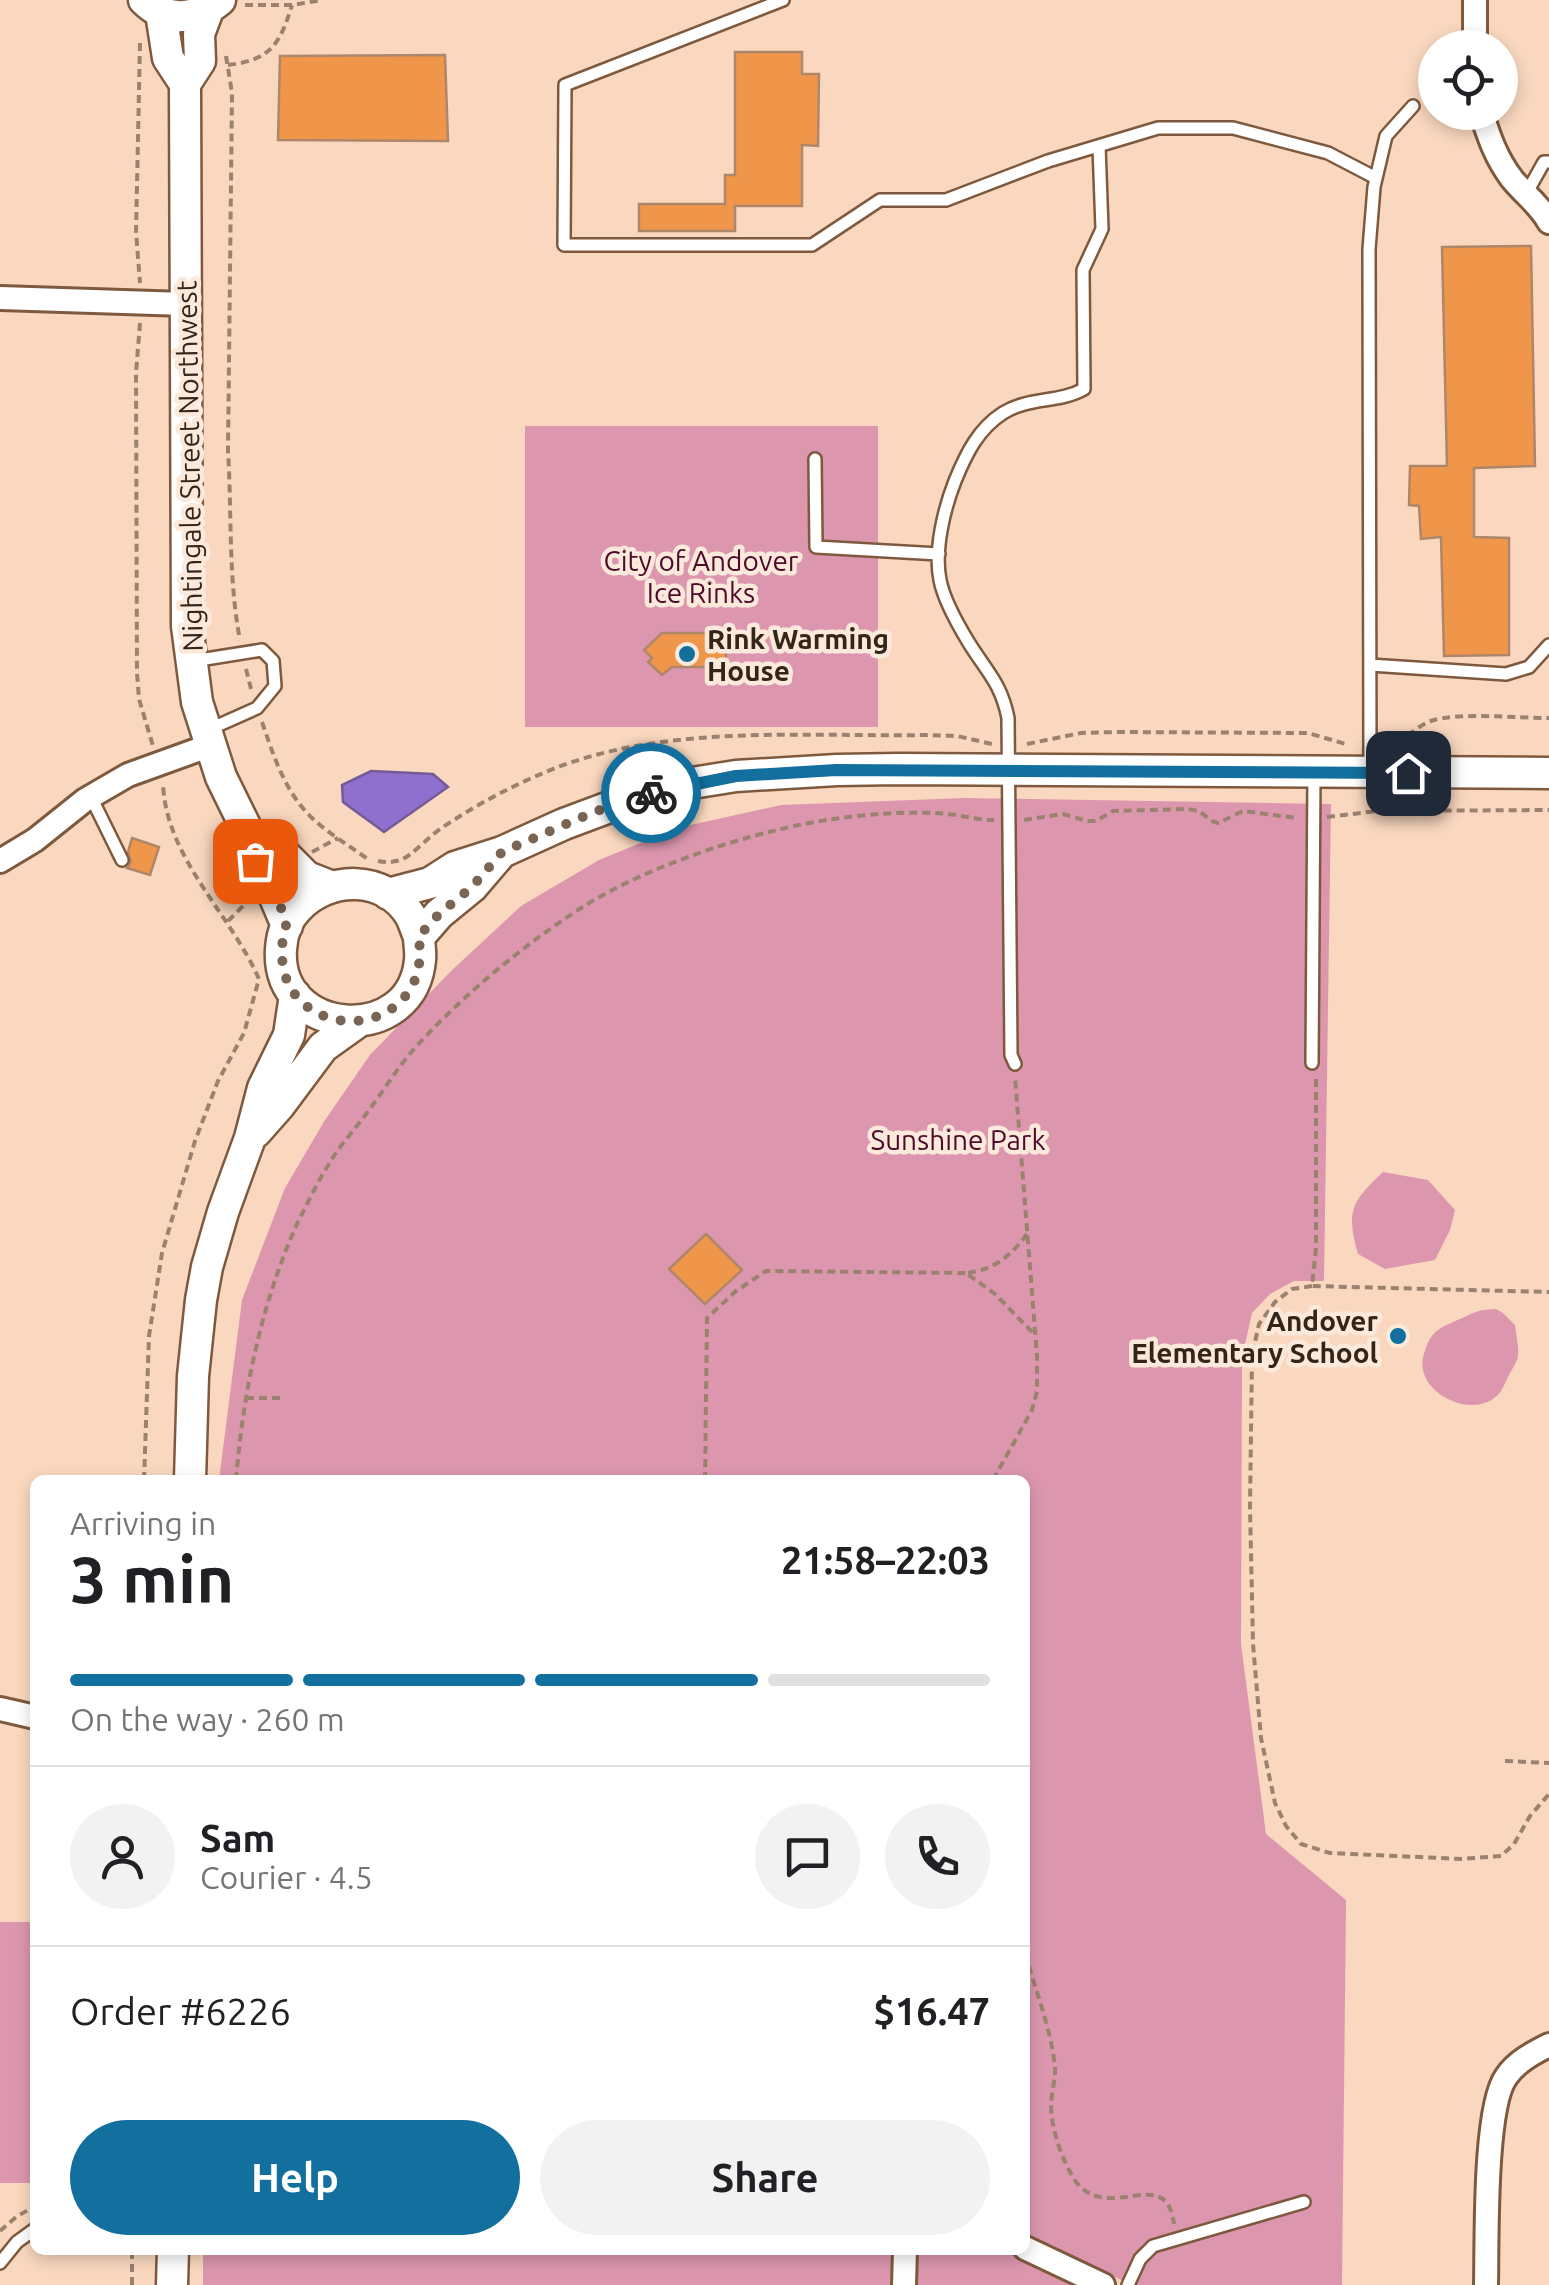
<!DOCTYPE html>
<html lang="en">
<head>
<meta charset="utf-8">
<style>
	body { margin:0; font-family:Ubuntu,sans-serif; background:#f2f2f2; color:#202124; height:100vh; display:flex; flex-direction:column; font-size:38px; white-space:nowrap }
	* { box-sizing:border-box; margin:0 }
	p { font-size:32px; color:#757577 }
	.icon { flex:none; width:55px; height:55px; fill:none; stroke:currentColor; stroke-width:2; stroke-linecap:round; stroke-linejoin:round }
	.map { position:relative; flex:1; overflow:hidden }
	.drawer { position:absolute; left:30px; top:1475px; width:1000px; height:780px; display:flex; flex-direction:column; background:#fff; border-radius:15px; box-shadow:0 5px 15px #0003 }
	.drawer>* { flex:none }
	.fabs { position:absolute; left:1418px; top:30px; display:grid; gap:20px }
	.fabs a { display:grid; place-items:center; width:100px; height:100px; border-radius:50%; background:#fff; box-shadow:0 5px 15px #0003; font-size:50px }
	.pin { position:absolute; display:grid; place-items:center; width:85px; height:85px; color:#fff; margin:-42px; border-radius:20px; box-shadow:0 5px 15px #0006 }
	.courier { position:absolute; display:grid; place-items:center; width:100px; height:100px; margin:-50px; border:8px solid #13709e; border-radius:50%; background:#fff; color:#222; box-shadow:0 2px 12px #0007 }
	.overview em { font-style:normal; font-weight:700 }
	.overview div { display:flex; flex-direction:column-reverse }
	.overview { display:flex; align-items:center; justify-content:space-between; height:170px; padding:0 40px }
	h1 { font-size:65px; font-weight:700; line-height:75px }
	.bar { display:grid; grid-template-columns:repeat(4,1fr); gap:15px 10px; align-content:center; height:120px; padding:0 40px }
	.bar i { height:12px; border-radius:8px; background:#e0e0e0 }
	.bar .on { background:#13709e }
	.bar p { grid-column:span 4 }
	.line { display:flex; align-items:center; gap:25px; padding:0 40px; border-top:2px solid #e0e0e0 }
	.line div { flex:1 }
	.round { display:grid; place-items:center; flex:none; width:105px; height:105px; border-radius:52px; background:#f2f2f2 }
	.primary-button { display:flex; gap:20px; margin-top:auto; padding:20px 40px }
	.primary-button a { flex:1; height:115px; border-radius:60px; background:#13709e; color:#fff; font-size:40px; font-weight:700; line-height:115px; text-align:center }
	.primary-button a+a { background:#f2f2f2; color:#202124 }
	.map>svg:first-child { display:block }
	.green { fill:#dc97ae }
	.water { fill:#9070ce; stroke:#755a98; stroke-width:2.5 }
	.building { fill:#f0964b; stroke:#ae8669; stroke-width:2.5 }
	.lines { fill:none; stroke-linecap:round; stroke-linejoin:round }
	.lane-casing { stroke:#7e593d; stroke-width:16 }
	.street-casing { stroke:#7e593d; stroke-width:28 }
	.secondary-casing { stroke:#7e593d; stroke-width:35 }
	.path { stroke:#9b826f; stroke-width:4; stroke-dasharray:8 5; stroke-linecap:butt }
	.lane { stroke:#fff; stroke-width:11 }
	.street { stroke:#fff; stroke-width:22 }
	.secondary { stroke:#fff; stroke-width:30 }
	.done { stroke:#7a6453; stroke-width:10; stroke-dasharray:0 18 }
	.route { stroke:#13709e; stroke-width:12 }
	.poi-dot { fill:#13709e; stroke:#fbe9dc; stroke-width:4 }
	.labels { text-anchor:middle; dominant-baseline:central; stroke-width:9; stroke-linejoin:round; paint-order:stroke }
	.street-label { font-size:28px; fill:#352519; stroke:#fbe9dc }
	.park-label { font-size:28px; fill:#4f0a2a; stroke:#fbe9dc }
	.poi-label { font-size:28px; font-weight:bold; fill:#352519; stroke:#fbe9dc; text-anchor:start }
</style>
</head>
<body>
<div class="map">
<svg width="1549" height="2285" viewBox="0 0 1549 2285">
	<rect width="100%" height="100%" fill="#fad8bf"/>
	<path class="green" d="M525 426H878V727H525Z
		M964 798 1331 804 1324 1281H1294L1270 1294 1252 1313 1242 1358 1241 1644 1266 1834 1346 1900 1342 2285H1132L1025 2235V1480H219L242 1300 285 1188 325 1120 370 1055 450 972 521 906 599 860 677 828 781 805Z
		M1383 1172 1428 1180 1455 1210 1450 1230 1435 1260 1385 1269 1358 1254C1346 1211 1351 1202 1383 1172Z
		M1496 1309 1503 1313 1515 1325C1516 1335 1519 1346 1518 1356 1517 1363 1511 1370 1508 1377 1506 1381 1504 1386 1501 1391 1478 1424 1411 1393 1424 1354 1430 1335 1434 1330 1453 1322 1473 1314 1473 1310 1496 1309Z
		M0 1922H32L30 2183H0Z
		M203 2250H1005L1088 2285H203Z"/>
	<path class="water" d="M371 771 433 774 448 787 384 832 343 802 342 785Z"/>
	<path class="building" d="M735 52H802V74H819L818 146 802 145V206H735V231H639V204H725V175H735Z
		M445 55 448 141 278 140 280 56Z
		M1531 246 1535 466 1474 468V537L1509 538V655L1444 656 1441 537 1421 539 1419 506 1409 505 1410 466H1447L1442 247Z
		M662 633H726V667H672L662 675 648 662 652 658 644 650Z
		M132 838 159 847 150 875 127 868 131 862 128 852Z
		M706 1234 742 1270 705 1304 669 1269Z"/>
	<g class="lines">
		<g class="lane-casing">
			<path id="lane" d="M783 0 565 85 564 245H812L880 200H946L1048 161 1158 128H1233L1328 153 1376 178
				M1526 194 1544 162H1549
				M815 459 816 547 939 554
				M193 661 262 650 273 661 275 686 257 708 210 729
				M1370 665 1506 674 1529 667 1549 645
				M1370 769 1369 249 1374 187 1386 136 1413 106
				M91 797 122 860
				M1312 1063 1314 772
				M1015 1064 1011 1055 1008 718C1001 683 987 672 969 643 958 625 944 601 940 580 934 550 944 509 955 481 966 454 978 429 1003 413 1028 397 1059 403 1084 389L1083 270 1102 229 1099 146
				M0 2263 17 2242 35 2229
				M1128 2285 1140 2259 1153 2246 1304 2202"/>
		</g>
		<g class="street-casing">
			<path id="street" d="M1475 48V0
				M1481 112C1489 137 1496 158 1512 179 1524 194 1540 205 1549 222
				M0 298 185 304
				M0 861 35 840 85 800 128 775 211 745
				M0 1709 35 1717
				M1025 2248 1103 2285
				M904 2285 905 2250
				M1486 2285C1487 2242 1484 2108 1506 2077 1516 2062 1533 2053 1549 2045"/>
		</g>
		<g class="secondary-casing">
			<path id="secondary" d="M144 0C167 23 196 20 220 0
				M161 13 168 58 185 84 187 626 197 702 221 777 251 838 255 861 273 893 287 926
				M185 84 200 61 199 34 208 10
				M251 838 282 852 307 877 330 886
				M388 894 430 883 455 867 502 852 564 824 639 796 692 783 736 776 837 770 899 769 1549 773
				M419 937C416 930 414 922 410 915 385 875 329 875 298 908 287 919 282 934 281 949 275 1037 412 1048 420 960 421 952 419 944 419 937L439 914 472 887 502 852
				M256 1132 279 1106 323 1047 358 1022
				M190 1480 193 1376 201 1300 207 1267 223 1212 250 1138 263 1088 289 1035 295 995
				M172 2285 173 2250"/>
		</g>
		<path class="path" d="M245 5H292L322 0
			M140 43 136 232 140 283
			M226 56 232 93 228 451C232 514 228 578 240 640
			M228 65C271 60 280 44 292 5
			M140 323 136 373 137 673 139 699 153 746
			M246 669 251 689
			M262 722C274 757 285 792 312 818 329 834 350 846 369 860
			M1027 744 1081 733 1117 732 1308 733 1349 745
			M1384 745C1403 744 1414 727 1431 721 1458 712 1518 718 1549 718
			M1327 817 1377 811 1549 810
			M1024 820 1063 814 1087 821H1096L1113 811 1187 809 1199 811 1212 821 1218 823 1243 811 1297 818
			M312 852 338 838
			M378 861C386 863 393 862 401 860 413 855 430 835 443 827 479 803 517 783 558 767 673 724 806 737 928 735L957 736 992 744
			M228 921 249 900
			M1316 1079V1248L1312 1286 1549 1292
			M1027 1234C1011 1256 994 1270 966 1273L995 1294 1035 1335
			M1312 1286 1292 1289 1275 1302 1259 1324 1252 1356 1250 1508 1253 1644 1261 1738 1275 1803 1286 1826 1301 1844 1330 1853 1462 1859 1501 1856 1514 1844 1530 1816 1549 1794
			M246 1398H282
			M144 1480 149 1336 162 1253 195 1141 218 1081 244 1033 259 979C230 913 166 858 163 784
			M236 1480C243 1393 261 1304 297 1224 307 1204 317 1183 329 1164 340 1145 356 1128 369 1110 384 1090 398 1067 414 1049 462 996 521 947 581 908 636 873 714 845 777 830 825 818 885 811 934 813 955 813 974 820 994 820
			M705 1480 707 1318 736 1291 766 1271 966 1273
			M993 1480 1032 1410 1037 1391V1356L1015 1077
			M1505 1761 1549 1763
			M1025 1954C1036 1991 1051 2029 1055 2067 1056 2079 1051 2092 1051 2105 1051 2129 1062 2159 1074 2179 1101 2219 1148 2180 1166 2202 1171 2207 1173 2218 1174 2224
			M0 2231 16 2217 35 2206
			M132 2285V2250"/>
		<use href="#lane" class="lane"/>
		<use href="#street" class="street"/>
		<use href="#secondary" class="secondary"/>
	</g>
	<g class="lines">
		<path class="done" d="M255 861C263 876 284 907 286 924 286 929 284 933 283 938 280 959 283 981 297 997 329 1034 393 1028 414 982 421 967 420 952 419 936L439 914 472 887 502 852 594 812 651 793"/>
		<path class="route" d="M651 793 736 776 836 770 1408 773"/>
	</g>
	<g class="poi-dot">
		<circle cx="687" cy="654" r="10"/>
		<circle cx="1398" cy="1336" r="10"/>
	</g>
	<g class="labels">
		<g class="street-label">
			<text transform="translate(189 466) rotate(-91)">Nightingale Street Northwest</text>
		</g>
		<g class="park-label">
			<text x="701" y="560">City of Andover<tspan x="701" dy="32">Ice Rinks</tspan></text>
			<text x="958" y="1139">Sunshine Park</text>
		</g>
		<g class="poi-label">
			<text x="707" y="638">Rink Warming<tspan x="707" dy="32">House</tspan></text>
			<text x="1378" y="1320" text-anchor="end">Andover<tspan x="1378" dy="32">Elementary School</tspan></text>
		</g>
	</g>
</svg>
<div class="fabs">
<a><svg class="icon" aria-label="locate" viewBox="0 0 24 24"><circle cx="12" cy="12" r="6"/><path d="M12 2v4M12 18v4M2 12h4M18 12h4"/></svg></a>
</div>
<div class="pin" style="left:255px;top:861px;background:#ea580c"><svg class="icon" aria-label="bag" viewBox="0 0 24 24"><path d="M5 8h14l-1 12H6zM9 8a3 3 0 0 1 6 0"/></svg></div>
<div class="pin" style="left:1408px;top:773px;background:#1f2937"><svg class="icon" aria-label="home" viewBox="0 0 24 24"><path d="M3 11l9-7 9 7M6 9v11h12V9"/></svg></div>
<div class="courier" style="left:651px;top:793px"><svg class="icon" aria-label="bike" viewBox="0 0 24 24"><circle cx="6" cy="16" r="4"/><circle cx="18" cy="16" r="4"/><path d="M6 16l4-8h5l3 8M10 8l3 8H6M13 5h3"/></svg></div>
<section class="drawer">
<div class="overview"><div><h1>3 min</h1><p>Arriving in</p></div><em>21:58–22:03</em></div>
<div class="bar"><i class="on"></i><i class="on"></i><i class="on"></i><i></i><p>On the way · 260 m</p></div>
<div class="line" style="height:180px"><a class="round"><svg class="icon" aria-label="person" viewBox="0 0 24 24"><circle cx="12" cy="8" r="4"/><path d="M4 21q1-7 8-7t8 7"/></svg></a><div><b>Sam</b><p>Courier · 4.5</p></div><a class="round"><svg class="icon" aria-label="chat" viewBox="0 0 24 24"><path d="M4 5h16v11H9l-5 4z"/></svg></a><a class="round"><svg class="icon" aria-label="phone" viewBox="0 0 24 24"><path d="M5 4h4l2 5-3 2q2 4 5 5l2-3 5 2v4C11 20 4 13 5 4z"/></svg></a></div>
<div class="line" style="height:130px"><div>Order #6226</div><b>$16.47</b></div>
<div class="primary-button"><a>Help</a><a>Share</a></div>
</section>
</div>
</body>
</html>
